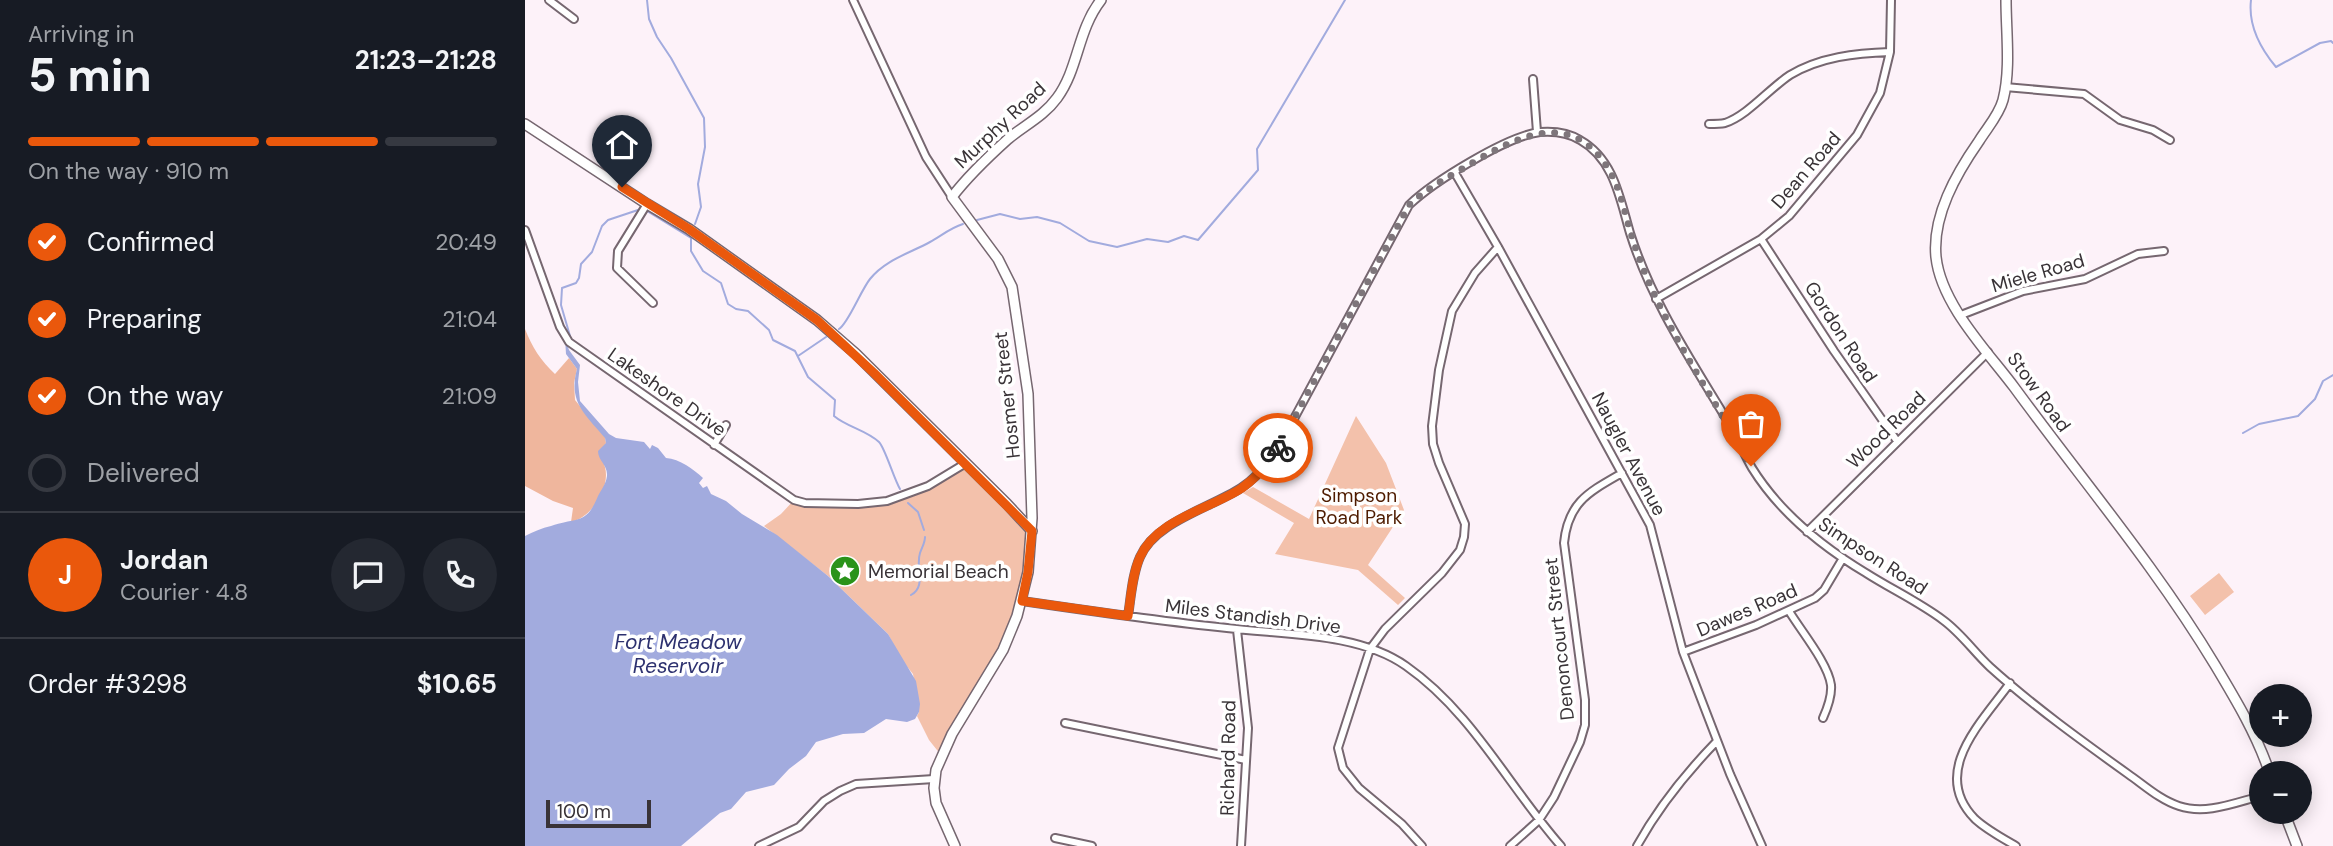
<!DOCTYPE html>
<html lang="en">
<head>
<meta charset="utf-8">
<style>
	body { margin:0; font-family:"DM Sans",sans-serif; background:#242831; color:#f1f3f6; height:100vh; display:flex; flex-direction:column; font-size:26px; white-space:nowrap }
	* { box-sizing:border-box; margin:0 }
	p { font-size:23px; color:#9ea1a6 }
	.icon { flex:none; width:38px; height:38px; fill:none; stroke:currentColor; stroke-width:2; stroke-linecap:round; stroke-linejoin:round }
	.map { position:relative; flex:1; overflow:hidden }
	.side { display:flex; flex-direction:column; background:#171b24; width:525px }
	.side>* { flex:none }
	.controls { position:absolute; left:1724px; top:684px; display:grid; gap:14px }
	.controls a { display:grid; place-items:center; width:63px; height:63px; border-radius:50%; background:#171b24; box-shadow:0 4px 18px #0003; font-size:35px }
	.scale { position:absolute; left:21px; bottom:18px; width:105px; box-sizing:border-box; padding-left:7px; border:4px solid #393337; border-top:0; font-size:19px; line-height:24px; white-space:nowrap; color:#393337; -webkit-text-stroke:5px #fff; paint-order:stroke }
	.pin { position:absolute; display:grid; place-items:center; width:60px; height:60px; color:#fff; margin:-72px -30px; border-radius:50% 50% 50% 0; rotate:-45deg; box-shadow:0 0 7px #0007 }
	.pin .icon { rotate:45deg }
	.courier { position:absolute; display:grid; place-items:center; width:70px; height:70px; margin:-35px; border:5px solid #ea580c; border-radius:50%; background:#fff; color:#222; box-shadow:0 2px 9px #0007 }
	.summary em { font-style:normal; font-weight:700 }
	.summary div { display:flex; flex-direction:column-reverse }
	.summary { display:flex; align-items:center; justify-content:space-between; height:119px; padding:0 28px }
	h1 { font-size:46px; font-weight:700; line-height:52px }
	.bar { display:grid; grid-template-columns:repeat(4,1fr); gap:10px 7px; align-content:center; height:84px; padding:0 28px }
	.bar i { height:9px; border-radius:5px; background:#363941 }
	.bar .current { background:#ea580c }
	.bar p { grid-column:span 4 }
	.line { display:flex; align-items:center; gap:18px; padding:0 28px; border-top:2px solid #363941 }
	.line div { flex:1 }
	.round { display:grid; place-items:center; flex:none; width:74px; height:74px; border-radius:37px; background:#242831 }
	ol { padding:0 28px; list-style:none }
	li { display:flex; align-items:center; gap:21px; height:77px }
	li p { margin-inline-start:auto }
	li .icon { padding:7px; border-radius:50%; background:#ea580c; color:#fff; stroke-width:4 }
	li:last-child { color:#9ea1a6 }
	li i { width:38px; height:38px; border:4px solid #363941; border-radius:50% }
	main { display:flex; flex:1; min-height:0 }
	.map>svg:first-child { display:block }
	.green { fill:#f3c1ab }
	.forest { fill:#efb69d }
	.water { fill:#a2abde }
	.lines { fill:none; stroke-linecap:round; stroke-linejoin:round }
	.stream { stroke:#a2abde; stroke-width:2 }
	.street-casing { stroke:#766770; stroke-width:10 }
	.secondary-casing { stroke:#766770; stroke-width:12 }
	.street { stroke:#fff; stroke-width:6 }
	.secondary { stroke:#fff; stroke-width:9 }
	.done { stroke:#7e767b; stroke-width:7; stroke-dasharray:0 12.6 }
	.route { stroke:#ea580c; stroke-width:9 }
	.labels { text-anchor:middle; dominant-baseline:central; stroke-width:7; stroke-linejoin:round; paint-order:stroke }
	.street-label { font-size:19px; fill:#393337; stroke:#fff }
	.park-label { font-size:19px; fill:#4e1c01; stroke:#fff }
	.poi-label { font-size:19px; fill:#393337; stroke:#fff; text-anchor:start }
	.water-label { font-size:21px; font-style:italic; fill:#2d316f; stroke:#fff }
</style>
</head>
<body>
<main>
<section class="side">
<div class="summary"><div><h1>5 min</h1><p>Arriving in</p></div><em>21:23–21:28</em></div>
<div class="bar"><i class="current"></i><i class="current"></i><i class="current"></i><i></i><p>On the way · 910 m</p></div>
<ol>
<li><svg class="icon" aria-label="check" viewBox="0 0 24 24"><path d="M5 12l5 5 9-10"/></svg>Confirmed<p>20:49</p></li>
<li><svg class="icon" aria-label="check" viewBox="0 0 24 24"><path d="M5 12l5 5 9-10"/></svg>Preparing<p>21:04</p></li>
<li><svg class="icon" aria-label="check" viewBox="0 0 24 24"><path d="M5 12l5 5 9-10"/></svg>On the way<p>21:09</p></li>
<li><i></i>Delivered</li>
</ol>
<div class="line" style="height:126px"><b class="round" style="background:#ea580c;color:#fff">J</b><div><b>Jordan</b><p>Courier · 4.8</p></div><a class="round"><svg class="icon" aria-label="chat" viewBox="0 0 24 24"><path d="M4 5h16v11H9l-5 4z"/></svg></a><a class="round"><svg class="icon" aria-label="phone" viewBox="0 0 24 24"><path d="M5 4h4l2 5-3 2q2 4 5 5l2-3 5 2v4C11 20 4 13 5 4z"/></svg></a></div>
<div class="line" style="height:91px"><div>Order #3298</div><b>$10.65</b></div>
</section>
<div class="map">
<svg width="1808" height="846" viewBox="0 0 1808 846">
	<rect width="100%" height="100%" fill="#fdf2f9"/>
	<path class="green" d="M831 416 861 463 879 510 843 565 880 598 873 605 833 570 750 554 769 523 718 493 728 487 784 519Z
		M441 463 507 531 492 616 416 755 404 740 392 716 394 712 388 674 376 659 363 634 303 576 239 526 256 514 269 500 321 503 372 499Z
		M1694 573 1709 592 1680 615 1665 596Z"/>
	<path class="forest" d="M0 329C7 347 16 361 30 374L44 358 52 369 49 383 50 400 80 437 81 443 77 460C90 481 69 517 46 522L48 508 28 501 0 486Z"/>
	<path class="water" d="M40 338 44 350 55 365 53 382 55 401 84 434 91 438 119 442 125 449 127 445 133 448 141 458C155 459 168 469 178 478L174 483 178 488 182 486 186 494 201 501 217 514 252 535 303 576 363 634 391 681 395 704 394 712 390 719 382 722 361 719 339 733 318 734 291 742 281 756 264 769 249 785 221 792 206 809 195 813 156 846H0V536C8 532 17 528 26 526 51 517 61 526 73 496 76 490 81 484 82 476 83 465 73 461 73 451L81 443 80 438C60 414 43 402 52 369L41 354Z"/>
	<g class="lines">
		<path class="stream" d="M122 0 124 19 132 37 146 58 179 118 180 147 173 184 176 207 170 224
			M1726 0C1723 25 1736 49 1751 67L1795 43 1806 41 1808 43
			M122 211 166 238
			M452 220 475 214 495 219 512 217 535 223 564 241 592 247 622 239 643 242 659 236 673 240 733 170 732 149 820 0
			M166 237V251L178 271 196 283 203 304 211 309 223 311 244 330 248 340 270 351 283 377 310 400 309 416C322 427 341 430 354 442 360 448 369 479 375 489
			M314 329C323 324 336 290 345 279 360 260 385 253 405 242 416 236 425 228 438 224
			M45 336 36 305 37 288 51 283 54 278 56 264 67 252 77 226 83 220 113 210
			M273 356 301 337
			M1718 433 1734 424 1773 416 1790 399 1798 381 1808 375
			M383 503 393 512 399 530
			M386 595C402 586 390 568 395 553 397 547 400 543 400 537"/>
		<g class="street-casing">
			<path id="street" d="M24 0 49 19
				M328 0 401 157 427 197
				M1008 79 1012 132
				M1480 87 1559 94 1595 120 1628 130 1645 140
				M1184 124C1189 124 1195 124 1200 123 1222 116 1245 88 1265 75 1295 57 1331 53 1365 52
				M930 173 973 247 1125 525 1158 652 1205 774 1237 846
				M122 204 93 251 92 268 128 303
				M0 230 35 327 44 342 269 500 280 503 333 504 362 501 403 486 441 463
				M1236 239 1309 351 1372 441
				M1131 299 1236 239 1264 216 1332 135 1355 93 1365 52 1366 0
				M1436 315 1498 291 1560 279 1613 254 1639 251
				M189 445 201 425
				M1282 532 1463 352
				M497 601C565 611 633 621 702 628 758 635 833 632 881 666 947 712 984 787 1036 846
				M1264 611C1276 631 1303 663 1306 685 1307 696 1302 709 1298 718
				M603 616C606 597 607 575 615 557 630 522 685 508 716 488 730 479 740 467 750 454L884 205C908 182 982 136 1015 132 1028 131 1044 133 1055 140 1089 159 1095 199 1105 233 1127 303 1168 363 1205 425 1213 439 1219 454 1227 468 1255 513 1296 546 1341 573 1366 589 1394 602 1418 620 1436 633 1449 652 1465 667 1507 705 1557 741 1603 774 1619 785 1635 800 1654 806 1681 815 1709 803 1736 796
				M712 630 723 728 716 846
				M1158 652 1231 625 1290 598 1299 590 1318 558
				M1485 683C1457 722 1404 772 1450 819 1462 830 1477 838 1491 846
				M540 723 721 760
				M530 838 567 846
				M234 846 274 827 299 801 315 791 331 784 409 779
				M897 846 877 824 834 788 818 768 813 748 845 649 860 629 917 573 935 550 939 537 940 524 914 463 908 444 907 426 914 370 927 311 950 273 973 247
				M985 846 1014 820 1029 797 1055 742 1060 725V700L1039 543C1043 502 1064 492 1097 473
				M1112 846C1134 806 1161 773 1192 741"/>
		</g>
		<g class="secondary-casing">
			<path id="secondary" d="M1481 0C1481 32 1486 69 1478 100 1474 115 1462 128 1454 141 1431 174 1407 216 1411 257 1416 304 1462 351 1489 387 1557 480 1631 567 1690 665 1711 700 1732 735 1745 774
				M0 124 122 204 164 229 292 320 331 354 482 504 507 531
				M1759 812 1772 846
				M430 846 411 803 409 788 411 770 427 734 478 650 492 616 503 572 507 518 503 394 487 287 473 259 427 197C443 176 463 157 483 139 500 125 519 116 532 98 554 68 552 31 576 0"/>
		</g>
		<use href="#street" class="street"/>
		<use href="#secondary" class="secondary"/>
	</g>
	<g class="lines">
		<path class="done" d="M753 448 884 205C900 190 918 180 937 169 986 140 1045 104 1084 170 1095 188 1099 210 1105 230 1112 254 1121 277 1132 300 1159 357 1196 410 1226 466"/>
		<path class="route" d="M97 187 164 229 292 320 349 373 507 531 503 572 497 601 603 616C606 597 607 575 615 557 632 519 685 509 717 488 732 477 744 464 753 448"/>
	</g>
	<defs>
		<g id="sight-disc" transform="scale(1.575)"><circle r="9.5" fill="#2a931a" stroke="#fff"/><path d="M0-6L1.8-2.2L6-1.7L2.9 1.2L3.7 5.4L0 3.3L-3.7 5.4L-2.9 1.2L-6-1.7L-1.8-2.2Z" fill="#fff"/></g>
	</defs>
	<g fill-rule="evenodd">
		<use href="#sight-disc" x="320" y="571"/>
	</g>
	<g class="labels">
		<g class="street-label">
			<text transform="translate(475 125) rotate(-43)">Murphy Road</text>
			<text transform="translate(1281 170) rotate(-49)">Dean Road</text>
			<text transform="translate(1513 273) rotate(-16)">Miele Road</text>
			<text transform="translate(1316 332) rotate(57)">Gordon Road</text>
			<text transform="translate(142 392) rotate(35)">Lakeshore Drive</text>
			<text transform="translate(1514 392) rotate(54)">Stow Road</text>
			<text transform="translate(482 395) rotate(-96)">Hosmer Street</text>
			<text transform="translate(1361 430) rotate(-44)">Wood Road</text>
			<text transform="translate(1104 454) rotate(62)">Naugler Avenue</text>
			<text transform="translate(1348 556) rotate(33)">Simpson Road</text>
			<text transform="translate(1222 610) rotate(-23)">Dawes Road</text>
			<text transform="translate(728 616) rotate(7)">Miles Standish Drive</text>
			<text transform="translate(1034 639) rotate(-96)">Denoncourt Street</text>
			<text transform="translate(703 758) rotate(-89)">Richard Road</text>
		</g>
		<g class="park-label">
			<text x="834" y="495">Simpson<tspan x="834" dy="22">Road Park</tspan></text>
		</g>
		<g class="poi-label">
			<text x="343" y="571">Memorial Beach</text>
		</g>
		<g class="water-label">
			<text x="153" y="642">Fort Meadow<tspan x="153" dy="24">Reservoir</tspan></text>
		</g>
	</g>
</svg>
<div class="controls">
<a>+</a>
<a>−</a>
</div>
<div class="scale">100 m</div>
<div class="pin" style="left:1226px;top:466px;background:#ea580c"><svg class="icon" aria-label="bag" viewBox="0 0 24 24"><path d="M5 8h14l-1 12H6zM9 8a3 3 0 0 1 6 0"/></svg></div>
<div class="pin" style="left:97px;top:187px;background:#1f2937"><svg class="icon" aria-label="home" viewBox="0 0 24 24"><path d="M3 11l9-7 9 7M6 9v11h12V9"/></svg></div>
<div class="courier" style="left:753px;top:448px"><svg class="icon" aria-label="bike" viewBox="0 0 24 24"><circle cx="6" cy="16" r="4"/><circle cx="18" cy="16" r="4"/><path d="M6 16l4-8h5l3 8M10 8l3 8H6M13 5h3"/></svg></div>
</div>
</main>
</body>
</html>
